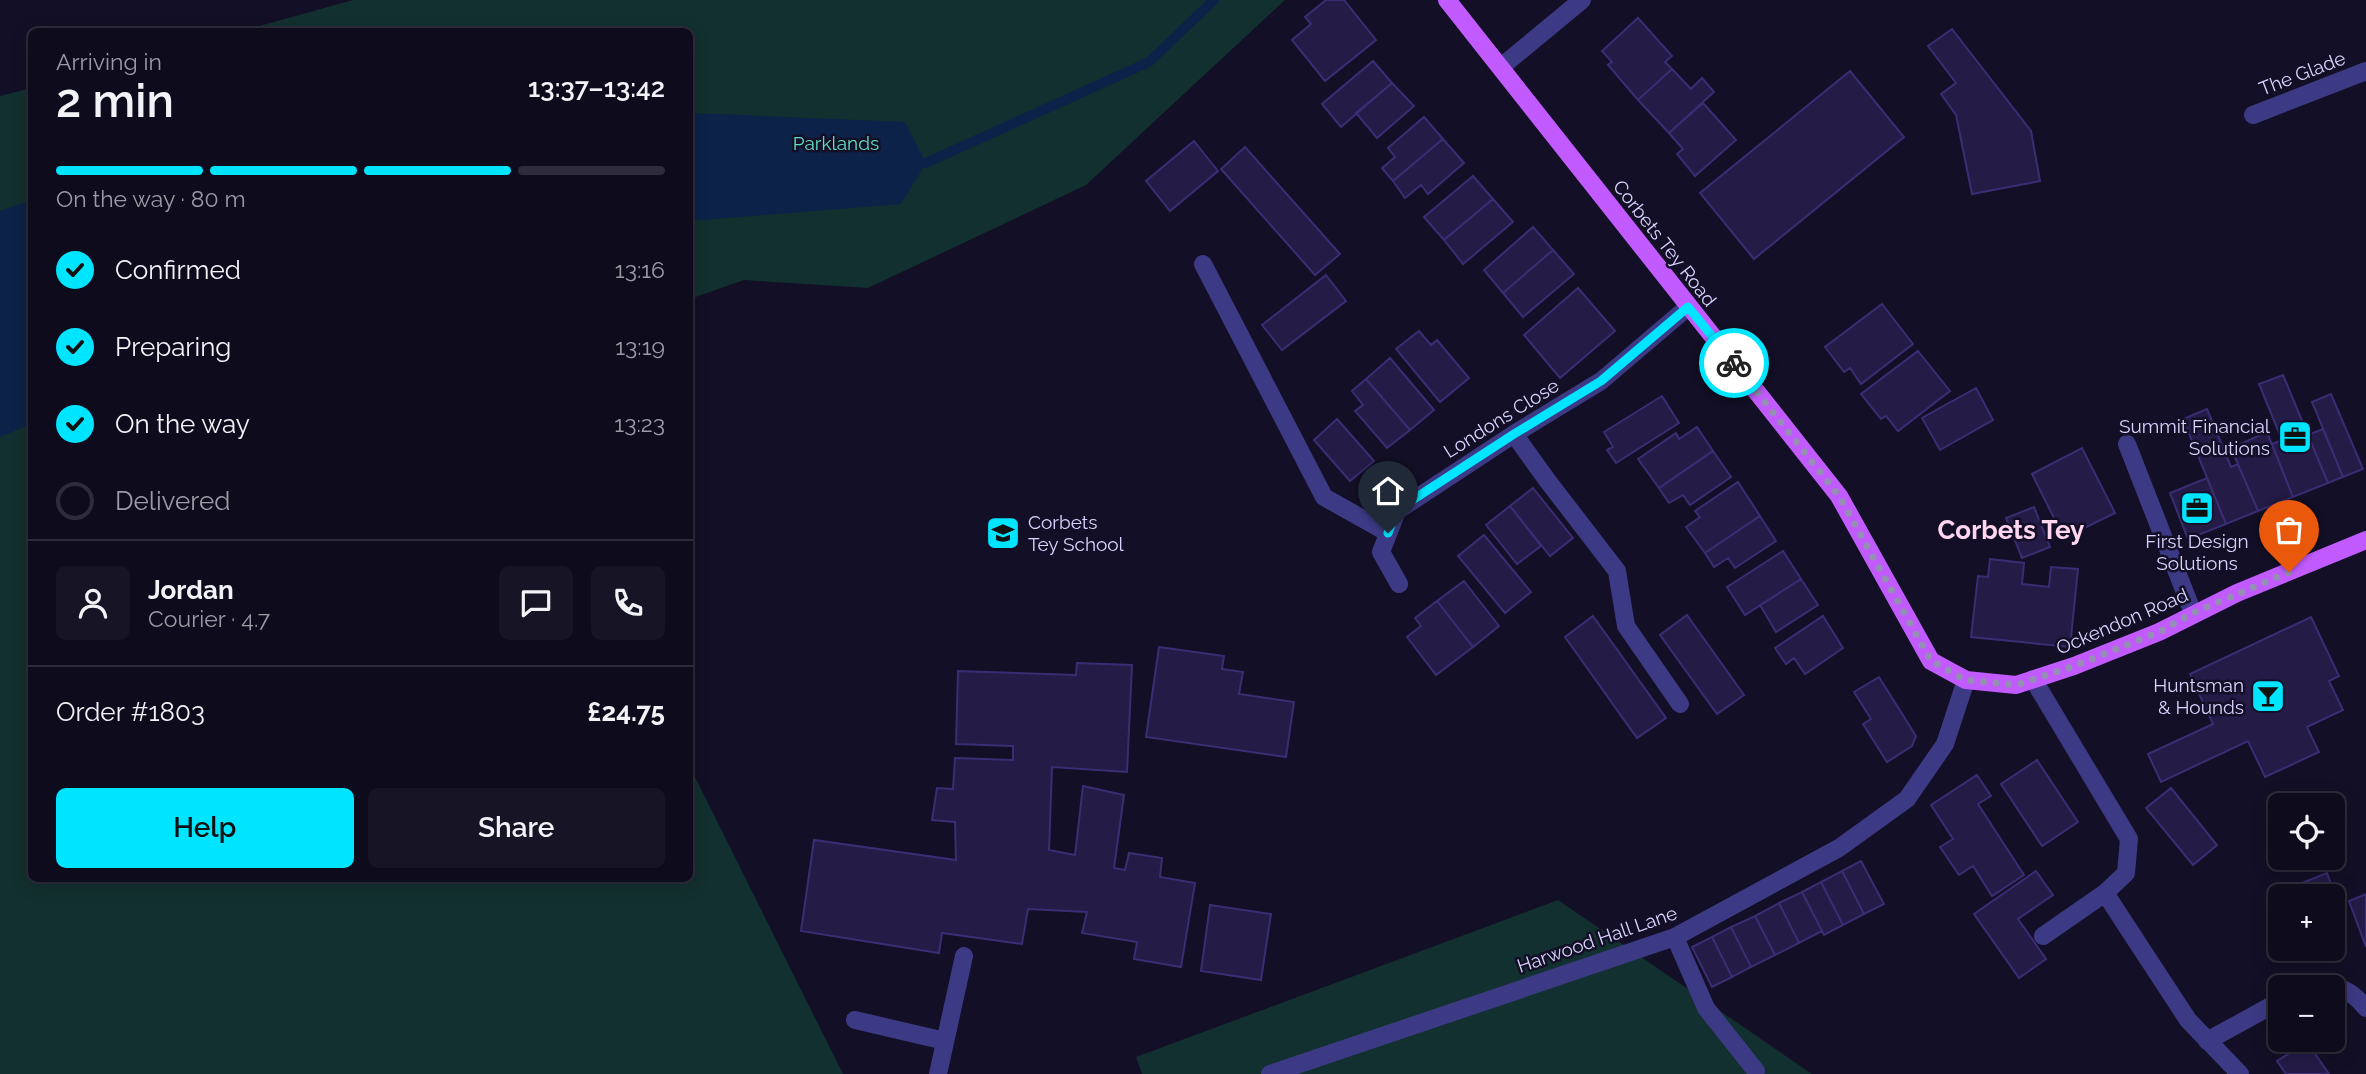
<!DOCTYPE html>
<html lang="en">
<head>
<meta charset="utf-8">
<style>
	body { margin:0; font-family:Raleway,sans-serif; background:#171425; color:#f1f3f6; height:100vh; display:flex; flex-direction:column; font-size:26px; white-space:nowrap }
	* { box-sizing:border-box; margin:0 }
	p { font-size:23px; color:#9b9ba3 }
	.icon { flex:none; width:38px; height:38px; fill:none; stroke:currentColor; stroke-width:2; stroke-linecap:round; stroke-linejoin:round }
	.map { position:relative; flex:1; overflow:hidden }
	.panel { position:absolute; left:28px; top:28px; width:665px; height:854px; display:flex; flex-direction:column; background:#0e0b1c; border-radius:10px; box-shadow:0 4px 18px #0003,0 0 0 2px #2e2b3b }
	.panel>* { flex:none }
	.buttons { position:absolute; left:2268px; top:793px; display:grid; gap:14px }
	.buttons a { display:grid; place-items:center; width:77px; height:77px; border-radius:10px; background:#0e0b1c; box-shadow:0 4px 18px #0003,0 0 0 2px #2e2b3b; font-size:35px }
	.pin { position:absolute; display:grid; place-items:center; width:60px; height:60px; color:#fff; margin:-72px -30px; border-radius:50% 50% 50% 0; rotate:-45deg; box-shadow:0 0 7px #0007 }
	.pin .icon { rotate:45deg }
	.courier { position:absolute; display:grid; place-items:center; width:70px; height:70px; margin:-35px; border:5px solid #00e5ff; border-radius:50%; background:#fff; color:#222; box-shadow:0 2px 9px #0007 }
	.head em { font-style:normal; font-weight:600 }
	.head div { display:flex; flex-direction:column-reverse }
	.head { display:flex; align-items:center; justify-content:space-between; height:119px; padding:0 28px }
	h1 { font-size:46px; font-weight:600; line-height:52px }
	.bar { display:grid; grid-template-columns:repeat(4,1fr); gap:10px 7px; align-content:center; height:84px; padding:0 28px }
	.bar i { height:9px; border-radius:5px; background:#2e2b3b }
	.bar .selected { background:#00e5ff }
	.bar p { grid-column:span 4 }
	.line { display:flex; align-items:center; gap:18px; padding:0 28px; border-top:2px solid #2e2b3b }
	.line div { flex:1 }
	.round { display:grid; place-items:center; flex:none; width:74px; height:74px; border-radius:10px; background:#171425 }
	ol { padding:0 28px; list-style:none }
	li { display:flex; align-items:center; gap:21px; height:77px }
	li p { margin-inline-start:auto }
	li .icon { padding:7px; border-radius:50%; background:#00e5ff; color:#111; stroke-width:4 }
	li:last-child { color:#9b9ba3 }
	li i { width:38px; height:38px; border:4px solid #2e2b3b; border-radius:50% }
	.primary-button { display:flex; gap:14px; margin-top:auto; padding:14px 28px }
	.primary-button a { flex:1; height:80px; border-radius:10px; background:#00e5ff; color:#111; font-size:28px; font-weight:600; line-height:80px; text-align:center }
	.primary-button a+a { background:#171425; color:#f1f3f6 }
	.map>svg:first-child { display:block }
	.green { fill:#12302f }
	.water { fill:#0c2248 }
	.lines { fill:none; stroke-linecap:round; stroke-linejoin:round }
	.stream { stroke:#0c2248; stroke-width:10 }
	.building { fill:#241b47; stroke:#3b2d73; stroke-width:2 }
	.minor { stroke:#3d3a85; stroke-width:18 }
	.major { stroke:#c25bff; stroke-width:18 }
	.done { stroke:#948fb3; stroke-width:7; stroke-dasharray:0 12.6 }
	.route { stroke:#00e5ff; stroke-width:9 }
	.labels { text-anchor:middle; dominant-baseline:central; stroke-width:5; stroke-linejoin:round; paint-order:stroke }
	.street-label { font-size:19px; fill:#d9d4ff; stroke:#130f26 }
	.park-label { font-size:19px; fill:#5fe0c0; stroke:#130f26 }
	.poi-label { font-size:19px; fill:#d9d4ff; stroke:#130f26; text-anchor:end }
	.district-label { font-size:26px; font-weight:bold; fill:#ffd6f0; stroke:#130f26 }
</style>
</head>
<body>
<div class="map">
<svg width="2366" height="1074" viewBox="0 0 2366 1074">
	<rect width="100%" height="100%" fill="#130f26"/>
	<path class="green" d="M353 0H1285L1086 185 868 288 744 280 690 299V32H238Z
		M31 88 32 878H690V767L843 1074H0V96Z
		M1558 900 1812 1074H1142L1136 1057Z"/>
	<path class="water" d="M690 113 905 122 926 163 901 204 690 221Z
		M31 200V424L0 437V211Z"/>
	<g class="lines">
		<path class="stream" d="M912 163H926L1149 62 1214 0"/>
	</g>
	<path class="building" d="M1326 0H1344L1376 40 1325 81 1292 40 1311 24 1305 17Z
		M1638 18 1672 56 1665 62 1672 69 1638 100 1608 65 1612 62 1602 51Z
		M1952 29 2031 131 2040 181 1972 194 1956 115 1941 94 1956 83 1928 46Z
		M1373 61 1392 83 1341 127 1322 104Z
		M1672 69 1691 89 1702 78 1714 92 1669 133 1638 100Z
		M1850 71 1904 137 1754 259 1700 193Z
		M1392 83 1414 106 1377 138 1356 113Z
		M1703 103 1736 140 1695 176 1677 154 1683 149 1669 133Z
		M1424 117 1443 139 1393 181 1382 168 1395 157 1388 148Z
		M1443 139 1464 163 1428 194 1421 185 1405 198 1393 181Z
		M1194 141 1218 171 1170 211 1146 181Z
		M1245 147 1340 254 1315 275 1221 169Z
		M1473 176 1493 199 1444 240 1424 217Z
		M1493 199 1513 222 1463 264 1444 240Z
		M1533 227 1553 250 1503 293 1484 270Z
		M1553 250 1574 274 1523 317 1503 293Z
		M1326 275 1346 301 1282 350 1262 325Z
		M1578 288 1615 331 1560 378 1524 335Z
		M1882 304 1913 344 1861 384 1850 368 1844 372 1825 347Z
		M1419 331 1431 345 1437 340 1469 378 1440 402 1396 349Z
		M1918 351 1950 391 1898 431 1886 416 1881 419 1861 394Z
		M1390 358 1434 410 1410 430 1366 379Z
		M2283 375 2328 483 2293 497 2272 444 2282 440 2259 384Z
		M1366 379 1410 430 1387 448 1355 411 1363 405 1352 391Z
		M1976 388 1993 420 1940 450 1922 418Z
		M2331 394 2363 469 2343 477 2312 402Z
		M1662 396 1679 423 1616 463 1607 450 1613 447 1604 432Z
		M2207 409 2231 467 2238 464 2258 511 2226 524 2183 419Z
		M1337 419 1374 461 1350 481 1314 440Z
		M1697 427 1713 451 1659 488 1638 459 1676 433 1679 439Z
		M2323 429 2343 477 2328 483 2308 435Z
		M2267 432 2293 497 2258 511 2231 448Z
		M2082 448 2115 513 2064 538 2032 474Z
		M1713 451 1731 477 1690 505 1683 495 1669 503 1659 488Z
		M2207 478 2226 524 2188 539 2170 493Z
		M1738 482 1760 516 1705 553 1686 527 1700 517 1695 511Z
		M1533 488 1573 538 1550 556 1510 506Z
		M1510 506 1541 546 1517 564 1486 525Z
		M2034 507 2050 547 2022 558 2006 518Z
		M1760 516 1776 541 1735 568 1728 558 1714 567 1705 553Z
		M1484 535 1531 592 1505 613 1458 556Z
		M1783 551 1801 579 1745 615 1727 587Z
		M1990 559 2024 563 2022 584 2049 587 2051 567 2078 569 2070 647 1971 637 1978 576 1988 577Z
		M1801 579 1818 605 1776 632 1760 605Z
		M1464 581 1499 626 1473 647 1437 601Z
		M1437 601 1473 647 1436 675 1407 637 1421 626 1415 618Z
		M1687 615 1744 695 1717 714 1660 635Z
		M1593 616 1666 718 1637 738 1565 637Z
		M1823 616 1843 648 1805 674 1794 658 1786 664 1775 648Z
		M2311 617 2339 676 2329 681 2343 710 2307 727 2319 752 2265 777 2248 741 2161 782 2148 754 2213 724 2190 674Z
		M1159 647 1224 656 1222 669 1243 672 1239 694 1294 702 1286 757 1146 737Z
		M1077 663 1132 665 1127 772 1052 767 1049 850 1075 855 1083 786 1124 795 1114 868 1125 870 1129 853 1162 858 1160 877 1195 883 1181 967 1134 959 1137 942 1082 933 1087 912 1028 909 1022 944 942 933 939 953 801 931 814 840 956 860 955 822 932 820 937 788 953 789 955 758 1013 760V746L956 744 958 671 1076 675Z
		M1879 677 1916 736 1912 746 1887 762 1863 724 1871 719 1854 692Z
		M2037 760 2078 822 2042 846 2001 784Z
		M1977 775 1991 796 1978 804 2024 875 1992 896 1973 866 1959 875 1940 847 1953 839 1931 805Z
		M2171 788 2217 845 2193 865 2146 808Z
		M1861 861 1884 904 1864 914 1842 871Z
		M1842 871 1864 914 1843 925 1821 882Z
		M2036 871 2053 895 2018 919 2046 959 2019 978 1974 914Z
		M2327 873 2340 908 2333 911V896H2292L2289 888Z
		M1821 882 1843 925 1824 935 1802 892Z
		M1802 892 1822 931 1799 943 1779 903Z
		M2366 894V947L2349 901Z
		M1779 903 1799 943 1775 955 1755 916Z
		M1210 905 1271 914 1261 980 1201 971Z
		M1755 916 1775 955 1751 967 1731 927Z
		M1731 927 1751 967 1732 977 1712 937Z
		M1712 937 1732 977 1712 987 1692 947Z
		M2307 1042 2329 1074H2286L2277 1061Z"/>
	<g class="lines">
		<path class="minor" d="M1501 67 1582 0
			M2253 115 2366 71
			M1203 264 1324 497 1388 533
			M1514 434 1547 480 1617 571 1626 626 1680 704
			M2127 444 2193 613
			M1399 584 1381 552 1397 511 1514 434 1601 381 1688 307
			M2033 679 2129 839 2126 873 2105 893 2043 936
			M2105 893 2188 1020 2240 1074
			M1675 937 1706 1008 1756 1071
			M2314 987C2337 983 2351 990 2366 1008
			M855 1020 945 1041
			M2207 1041 2280 1001
			M938 1074 964 956
			M1270 1074 1675 937 1839 848 1907 799 1945 744 1966 680"/>
		<path class="major" d="M1447 0 1839 496 1931 661 1966 680 2016 685 2074 666 2159 632 2237 593 2366 540"/>
	</g>
	<g class="lines">
		<path class="done" d="M1734 363 1839 496 1931 661 1966 680 2016 685 2074 666 2159 632 2193 613 2289 572"/>
		<path class="route" d="M1388 533 1397 510 1514 434 1601 381 1688 307 1734 363"/>
	</g>
	<defs>
		<g id="office-square" transform="scale(1.75)"><rect x="-9" y="-9" width="18" height="18" rx="4" fill="#00e5ff" stroke="#130f26"/><path d="M-6-3h4V-5.5h4V-3h4V5H-6ZM-1-4.5V-3h2v-1.5ZM-6 0V1H6V0Z" fill="#111"/></g>
		<g id="school-square" transform="scale(1.75)"><rect x="-9" y="-9" width="18" height="18" rx="4" fill="#00e5ff" stroke="#130f26"/><path d="M0-5L7-2L0 1L-7-2ZM-4 1L0 2.5L4 1V4Q0 6-4 4Z" fill="#111"/></g>
		<g id="bar-square" transform="scale(1.75)"><rect x="-9" y="-9" width="18" height="18" rx="4" fill="#00e5ff" stroke="#130f26"/><path d="M-6-5H6L.8 .8V4.5H3.5V6h-7V4.5H-.8V.8Z" fill="#111"/></g>
	</defs>
	<g fill-rule="evenodd">
		<use href="#office-square" x="2295" y="437"/>
		<use href="#office-square" x="2197" y="508"/>
		<use href="#school-square" x="1003" y="533"/>
		<use href="#bar-square" x="2268" y="696"/>
	</g>
	<g class="labels">
		<g class="street-label">
			<text transform="translate(2302 73) rotate(-21)">The Glade</text>
			<text transform="translate(1665 243) rotate(52)">Corbets Tey Road</text>
			<text transform="translate(1501 418) rotate(-32)">Londons Close</text>
			<text transform="translate(2122 621) rotate(-23)">Ockendon Road</text>
			<text transform="translate(1597 939) rotate(-19)">Harwood Hall Lane</text>
		</g>
		<g class="park-label">
			<text x="836" y="143">Parklands</text>
		</g>
		<g class="poi-label">
			<text x="2270" y="426">Summit Financial<tspan x="2270" dy="22">Solutions</tspan></text>
			<text x="1028" y="522" text-anchor="start">Corbets<tspan x="1028" dy="22">Tey School</tspan></text>
			<text x="2197" y="541" text-anchor="middle">First Design<tspan x="2197" dy="22">Solutions</tspan></text>
			<text x="2244" y="685">Huntsman<tspan x="2244" dy="22">&amp; Hounds</tspan></text>
		</g>
		<g class="district-label">
			<text x="2011" y="530">Corbets Tey</text>
		</g>
	</g>
</svg>
<div class="buttons">
<a><svg class="icon" aria-label="locate" viewBox="0 0 24 24"><circle cx="12" cy="12" r="6"/><path d="M12 2v4M12 18v4M2 12h4M18 12h4"/></svg></a>
<a>+</a>
<a>−</a>
</div>
<div class="pin" style="left:2289px;top:572px;background:#ea580c"><svg class="icon" aria-label="bag" viewBox="0 0 24 24"><path d="M5 8h14l-1 12H6zM9 8a3 3 0 0 1 6 0"/></svg></div>
<div class="pin" style="left:1388px;top:533px;background:#1f2937"><svg class="icon" aria-label="home" viewBox="0 0 24 24"><path d="M3 11l9-7 9 7M6 9v11h12V9"/></svg></div>
<div class="courier" style="left:1734px;top:363px"><svg class="icon" aria-label="bike" viewBox="0 0 24 24"><circle cx="6" cy="16" r="4"/><circle cx="18" cy="16" r="4"/><path d="M6 16l4-8h5l3 8M10 8l3 8H6M13 5h3"/></svg></div>
<section class="panel">
<div class="head"><div><h1>2 min</h1><p>Arriving in</p></div><em>13:37–13:42</em></div>
<div class="bar"><i class="selected"></i><i class="selected"></i><i class="selected"></i><i></i><p>On the way · 80 m</p></div>
<ol>
<li><svg class="icon" aria-label="check" viewBox="0 0 24 24"><path d="M5 12l5 5 9-10"/></svg>Confirmed<p>13:16</p></li>
<li><svg class="icon" aria-label="check" viewBox="0 0 24 24"><path d="M5 12l5 5 9-10"/></svg>Preparing<p>13:19</p></li>
<li><svg class="icon" aria-label="check" viewBox="0 0 24 24"><path d="M5 12l5 5 9-10"/></svg>On the way<p>13:23</p></li>
<li><i></i>Delivered</li>
</ol>
<div class="line" style="height:126px"><a class="round"><svg class="icon" aria-label="person" viewBox="0 0 24 24"><circle cx="12" cy="8" r="4"/><path d="M4 21q1-7 8-7t8 7"/></svg></a><div><b>Jordan</b><p>Courier · 4.7</p></div><a class="round"><svg class="icon" aria-label="chat" viewBox="0 0 24 24"><path d="M4 5h16v11H9l-5 4z"/></svg></a><a class="round"><svg class="icon" aria-label="phone" viewBox="0 0 24 24"><path d="M5 4h4l2 5-3 2q2 4 5 5l2-3 5 2v4C11 20 4 13 5 4z"/></svg></a></div>
<div class="line" style="height:91px"><div>Order #1803</div><b>£24.75</b></div>
<div class="primary-button"><a>Help</a><a>Share</a></div>
</section>
</div>
</body>
</html>
